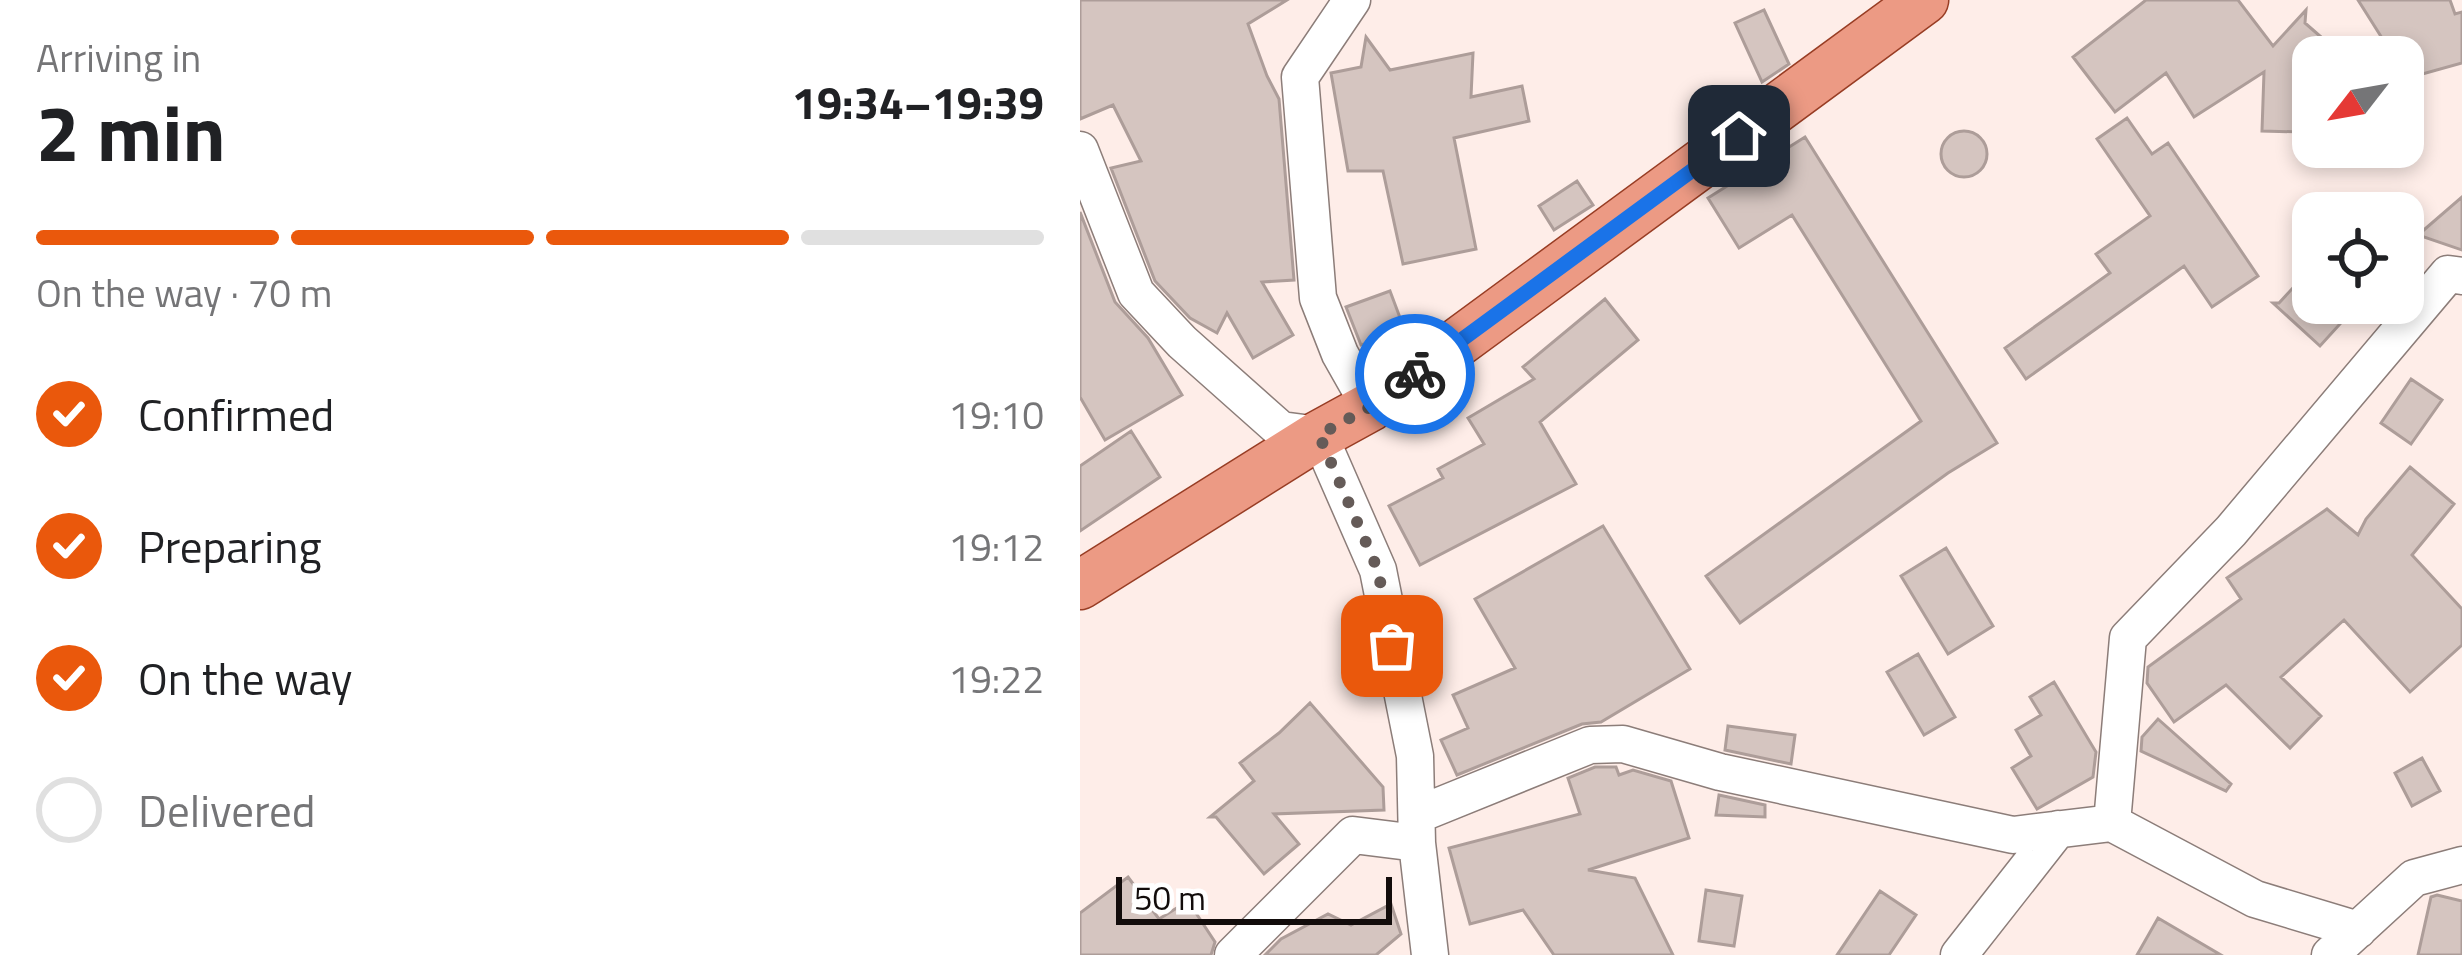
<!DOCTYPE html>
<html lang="en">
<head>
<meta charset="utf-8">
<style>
	body { margin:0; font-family:"Titillium Web",sans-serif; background:#f6f6f6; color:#202124; height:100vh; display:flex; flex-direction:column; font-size:45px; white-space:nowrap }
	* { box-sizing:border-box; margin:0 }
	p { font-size:39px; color:#757577 }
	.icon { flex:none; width:66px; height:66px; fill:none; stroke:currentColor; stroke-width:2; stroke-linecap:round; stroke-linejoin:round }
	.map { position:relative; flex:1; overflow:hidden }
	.panel { display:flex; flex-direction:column; background:#fff; width:1080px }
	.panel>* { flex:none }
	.needle { width:78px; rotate:239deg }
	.tools { position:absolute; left:1212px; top:36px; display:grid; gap:24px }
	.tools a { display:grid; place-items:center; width:132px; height:132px; border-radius:24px; background:#fff; box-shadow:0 6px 18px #0003; font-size:60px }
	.scale { position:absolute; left:36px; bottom:30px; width:276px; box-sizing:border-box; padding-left:12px; border:6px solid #120c0b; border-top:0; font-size:33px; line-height:42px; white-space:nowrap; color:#120c0b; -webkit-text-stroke:9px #fff; paint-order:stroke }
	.pin { position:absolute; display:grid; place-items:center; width:102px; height:102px; color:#fff; margin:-51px; border-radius:24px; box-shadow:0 6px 18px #0006 }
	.courier { position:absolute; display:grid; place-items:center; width:120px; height:120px; margin:-60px; border:9px solid #1a73e8; border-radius:50%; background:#fff; color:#222; box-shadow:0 3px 15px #0007 }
	.head em { font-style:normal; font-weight:700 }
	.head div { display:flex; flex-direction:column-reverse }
	.head { display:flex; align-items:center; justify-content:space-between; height:204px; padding:0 36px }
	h1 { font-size:78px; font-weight:700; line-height:90px }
	.bar { display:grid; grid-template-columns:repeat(4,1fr); gap:18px 12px; align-content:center; height:144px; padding:0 36px }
	.bar i { height:15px; border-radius:9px; background:#e0e0e0 }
	.bar .selected { background:#ea580c }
	.bar p { grid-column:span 4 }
	ol { padding:0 36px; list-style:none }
	li { display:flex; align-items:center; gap:36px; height:132px }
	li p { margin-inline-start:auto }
	li .icon { padding:12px; border-radius:50%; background:#ea580c; color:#fff; stroke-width:4 }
	li:last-child { color:#757577 }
	li i { width:66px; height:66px; border:6px solid #e0e0e0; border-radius:50% }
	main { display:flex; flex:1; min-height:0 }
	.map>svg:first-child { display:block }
	.building { fill:#d5c5c0; stroke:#ad9d99; stroke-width:3 }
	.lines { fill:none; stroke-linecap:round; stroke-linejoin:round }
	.minor-casing { stroke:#8c7d79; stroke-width:39 }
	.major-casing { stroke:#983d24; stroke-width:51 }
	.minor { stroke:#fff; stroke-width:36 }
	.major { stroke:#ec9a84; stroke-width:48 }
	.done { stroke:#655b58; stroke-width:12; stroke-dasharray:0 21.6 }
	.route { stroke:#1a73e8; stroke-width:15 }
</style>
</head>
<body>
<main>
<section class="panel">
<div class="head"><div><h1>2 min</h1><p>Arriving in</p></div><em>19:34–19:39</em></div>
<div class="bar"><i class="selected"></i><i class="selected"></i><i class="selected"></i><i></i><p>On the way · 70 m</p></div>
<ol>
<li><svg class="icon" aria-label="check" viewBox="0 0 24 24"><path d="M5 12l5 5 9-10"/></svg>Confirmed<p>19:10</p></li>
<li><svg class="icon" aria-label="check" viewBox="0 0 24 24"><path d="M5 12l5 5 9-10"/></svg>Preparing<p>19:12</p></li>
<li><svg class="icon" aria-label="check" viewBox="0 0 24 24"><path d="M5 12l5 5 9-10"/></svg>On the way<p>19:22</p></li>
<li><i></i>Delivered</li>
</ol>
</section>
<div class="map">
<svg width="1382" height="955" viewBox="0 0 1382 955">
	<rect width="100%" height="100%" fill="#feede8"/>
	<path class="building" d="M0 0H207L168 24 187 76 199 99 214 280 182 282 213 335 173 358 147 313 137 333 110 318 75 281 31 168 61 161 33 105 0 119Z
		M1066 0H1158L1193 46 1226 10 1225 23 1264 57H1224L1222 132 1182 131 1184 72 1114 117 1086 73 1035 112 993 57Z
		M1278 0H1370L1375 14 1382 12V63L1328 78 1323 71V57H1314Z
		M684 10 709 64 682 82 655 23Z
		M286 37 310 70 393 53 391 97 442 86 449 121 374 138 396 249 323 264 303 171H268L251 73 281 67Z
		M1047 118 1072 154 1088 143 1178 276 1132 307 1104 266 946 379 925 348 1030 273 1016 254 1070 216 1017 139Z
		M861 154a23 23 0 1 1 46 0a23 23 0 1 1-46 0Z
		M725 137 917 443 868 473 660 623 626 576 841 421 712 215 659 248 628 198Z
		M497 181 513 205 474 230 459 206Z
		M1382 197V250L1338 235Z
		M0 212 35 302 68 338 102 395 25 440 0 397Z
		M1233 266V303H1279L1240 346 1193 303H1199Z
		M310 291 325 331 281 345 266 307Z
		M525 299 558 340 460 422 496 484 340 565 309 506 363 478 358 469 404 444 388 418 454 379 443 367Z
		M1331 379 1362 400 1331 444 1301 423Z
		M51 431 80 477 0 531V466Z
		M1330 467 1374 504 1332 555 1382 609V645L1330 692 1264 620 1201 677 1241 716 1210 748 1146 685 1094 722 1067 683 1068 667 1161 599 1147 578 1247 509 1278 535 1286 519Z
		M523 526 610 669 521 722 502 724 377 775 361 740 388 728 373 695 435 668 395 599Z
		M866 548 913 626 868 654 821 576Z
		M838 654 875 717 844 735 807 672Z
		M974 682 1016 752 1013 777 957 809 932 768 951 756 936 730 961 715 950 697Z
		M230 703 303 787 304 810 194 814 219 844 184 874 136 817H130L174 781 160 763 199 733Z
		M1078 719 1151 784 1146 791 1061 751 1062 737Z
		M648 726 715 735 711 764 645 750Z
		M1342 758 1360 791 1332 806 1315 773Z
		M515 767H536L539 775 553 770 591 781 609 838 508 870 555 878 593 955H474L443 910 390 924 369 848 500 814 488 778Z
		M639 795 685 805V817L636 815Z
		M48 877 79 919 108 901 135 942 131 955H0V913Z
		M626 890 662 896 654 946 619 941Z
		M800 891 836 915 809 955H757Z
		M1357 895 1382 901V955H1338L1351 897Z
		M311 904 321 934 296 955H185L201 939 248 914 271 925Z
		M1078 918 1141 955H1057Z"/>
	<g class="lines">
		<g class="minor-casing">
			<path id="minor" d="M272 0 220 77 238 298 260 354 290 407
				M0 150 56 293 102 342 201 430 239 435 298 570 335 756 337 843 350 955
				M337 815 510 745 543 744 640 772 933 835 1032 823 1175 899 1278 930
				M1032 823 1048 638 1151 531 1368 274 1382 276
				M153 955 273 835 337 843
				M879 955 978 829
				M1250 955 1334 878 1382 865"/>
		</g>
		<g class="major-casing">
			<path id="major" d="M0 585 239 435 290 407 844 0"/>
		</g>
		<use href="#minor" class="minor"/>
		<use href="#major" class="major"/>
	</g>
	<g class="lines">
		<path class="done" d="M312 646 298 570 239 435 290 407 335 374"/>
		<path class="route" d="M335 374 659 136"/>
	</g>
</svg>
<div class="tools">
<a><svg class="needle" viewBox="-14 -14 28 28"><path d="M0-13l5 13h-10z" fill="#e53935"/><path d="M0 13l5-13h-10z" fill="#757577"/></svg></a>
<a><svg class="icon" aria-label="locate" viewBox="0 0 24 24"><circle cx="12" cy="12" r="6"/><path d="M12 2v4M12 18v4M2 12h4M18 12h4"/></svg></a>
</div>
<div class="scale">50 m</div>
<div class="pin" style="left:312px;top:646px;background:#ea580c"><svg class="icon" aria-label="bag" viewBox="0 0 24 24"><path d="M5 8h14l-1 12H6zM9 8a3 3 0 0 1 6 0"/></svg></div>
<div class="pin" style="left:659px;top:136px;background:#1f2937"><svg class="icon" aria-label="home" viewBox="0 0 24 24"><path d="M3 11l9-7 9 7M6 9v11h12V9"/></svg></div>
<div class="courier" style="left:335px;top:374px"><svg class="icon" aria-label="bike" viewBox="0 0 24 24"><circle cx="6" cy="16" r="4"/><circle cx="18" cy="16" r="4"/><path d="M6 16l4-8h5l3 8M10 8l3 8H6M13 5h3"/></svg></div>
</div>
</main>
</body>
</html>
